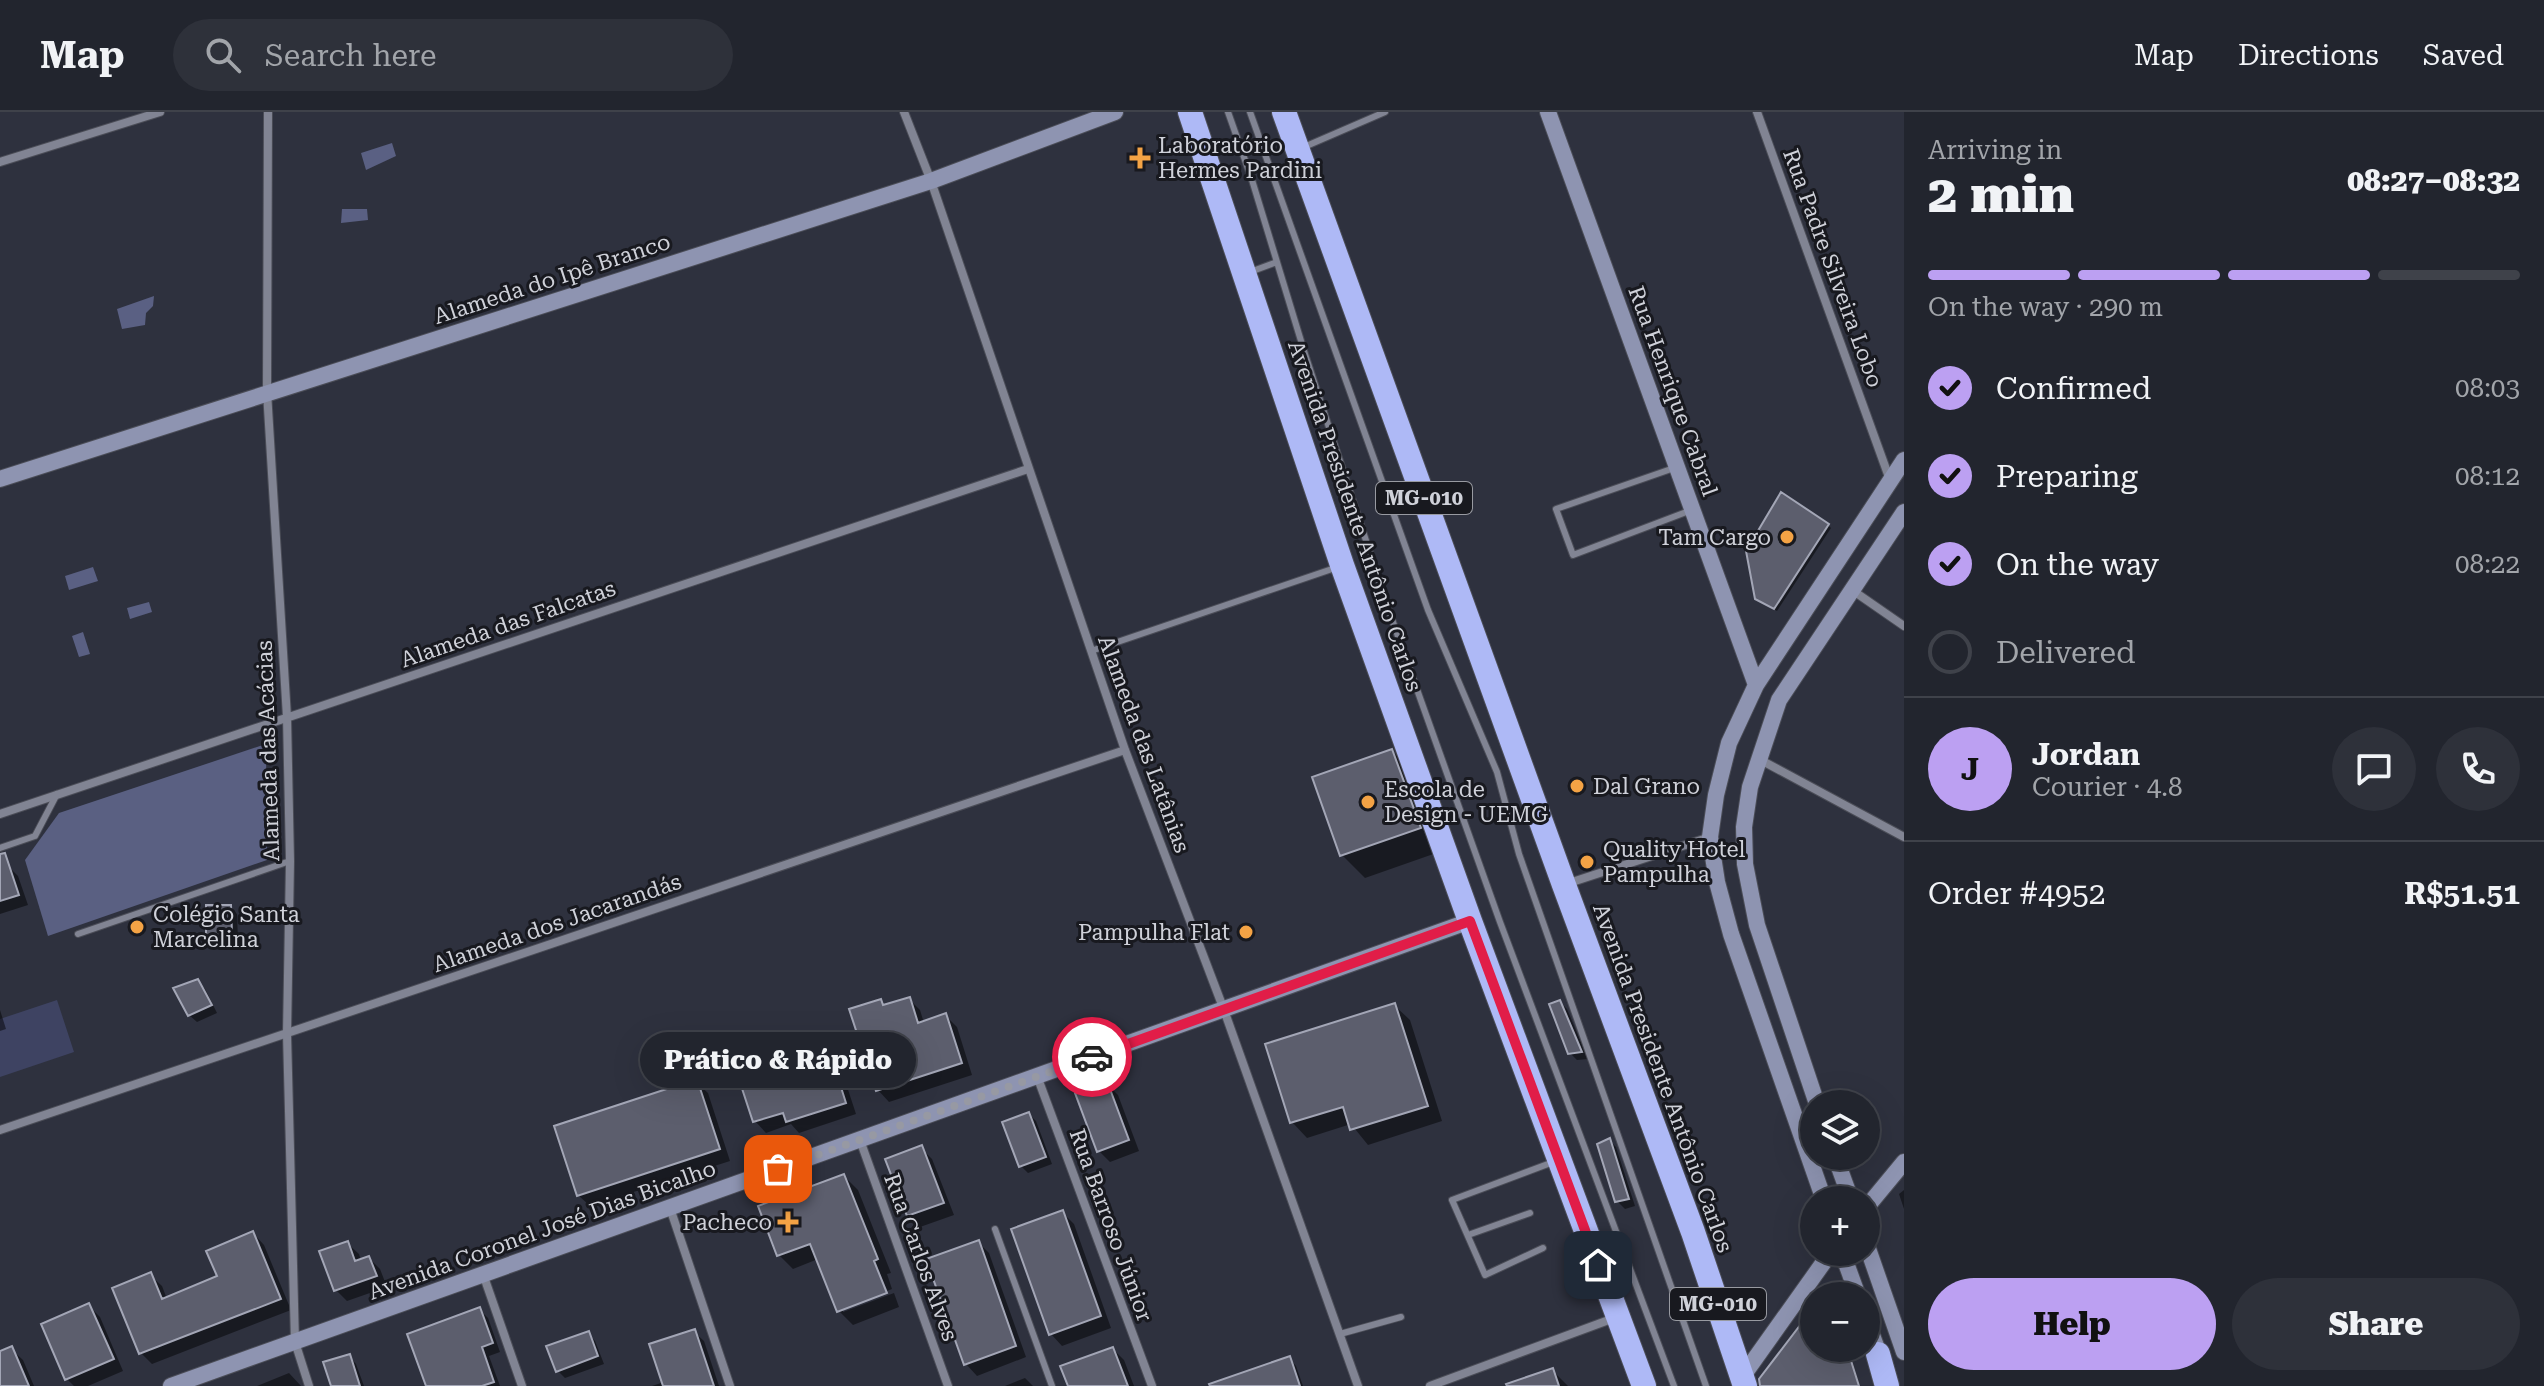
<!DOCTYPE html>
<html lang="en">
<head>
<meta charset="utf-8">
<style>
	body { margin:0; font-family:"Roboto Serif",serif; background:#2e313a; color:#f1f3f6; height:100vh; display:flex; flex-direction:column; font-size:30px; white-space:nowrap }
	* { box-sizing:border-box; margin:0 }
	p { font-size:26px; color:#a2a5aa }
	.icon { flex:none; width:44px; height:44px; fill:none; stroke:currentColor; stroke-width:2; stroke-linecap:round; stroke-linejoin:round }
	.map { position:relative; flex:1; overflow:hidden }
	.sheet { display:flex; flex-direction:column; background:#22252e; width:640px }
	.sheet>* { flex:none }
	.buttons { position:absolute; left:1800px; top:978px; display:grid; gap:16px }
	.buttons a { display:grid; place-items:center; width:80px; height:80px; border-radius:50%; background:#22252e; box-shadow:0 8px 32px #0002,0 0 0 2px #3f424a; font-size:40px }
	.pin { position:absolute; display:grid; place-items:center; width:68px; height:68px; color:#fff; margin:-34px; border-radius:16px; box-shadow:0 4px 12px #0006 }
	.courier { position:absolute; display:grid; place-items:center; width:80px; height:80px; margin:-40px; border:6px solid #e11d48; border-radius:50%; background:#fff; color:#222; box-shadow:0 2px 10px #0007 }
	.bubble { position:absolute; height:56px; border-radius:28px; background:#22252e; box-shadow:0 8px 32px #0002,0 0 0 2px #3f424a; font-size:26px; font-weight:800; line-height:56px; text-align:center }
	.head em { font-style:normal; font-weight:800 }
	.head div { display:flex; flex-direction:column-reverse }
	.head { display:flex; align-items:center; justify-content:space-between; height:136px; padding:0 24px }
	h1 { font-size:52px; font-weight:800; line-height:60px }
	.bar { display:grid; grid-template-columns:repeat(4,1fr); gap:12px 8px; align-content:center; height:96px; padding:0 24px }
	.bar i { height:10px; border-radius:6px; background:#3f424a }
	.bar .active { background:#bca0f2 }
	.bar p { grid-column:span 4 }
	.line { display:flex; align-items:center; gap:20px; padding:0 24px; border-top:2px solid #3f424a }
	.line div { flex:1 }
	.round { display:grid; place-items:center; flex:none; width:84px; height:84px; border-radius:42px; background:#2e313a }
	ol { padding:0 24px; list-style:none }
	li { display:flex; align-items:center; gap:24px; height:88px }
	li p { margin-inline-start:auto }
	li .icon { padding:8px; border-radius:50%; background:#bca0f2; color:#111; stroke-width:4 }
	li:last-child { color:#a2a5aa }
	li i { width:44px; height:44px; border:4px solid #3f424a; border-radius:50% }
	.button { display:flex; gap:16px; margin-top:auto; padding:16px 24px }
	.button a { flex:1; height:92px; border-radius:48px; background:#bca0f2; color:#111; font-size:32px; font-weight:800; line-height:92px; text-align:center }
	.button a+a { background:#2e313a; color:#f1f3f6 }
	header { display:flex; align-items:center; gap:48px; box-sizing:border-box; height:112px; padding:0 40px; background:#22252e; border-bottom:2px solid #3f424a }
	header strong { font-size:38px }
	nav { display:flex; gap:44px; margin-inline-start:auto; font-size:28px }
	.search { width:560px; height:72px; background:#2e313a; display:flex; align-items:center; gap:20px; box-sizing:border-box; padding:0 28px; border-radius:44px; color:#a2a5aa; font-size:30px }
	main { display:flex; flex:1; min-height:0 }
	.map>svg:first-child { display:block }
	.green { fill:#3e4362 }
	.forest { fill:#5a6082 }
	.water { fill:#5a6083 }
	.shadow { fill:#0007 }
	.building { fill:#5c5e6d; stroke:#a3a6b6; stroke-width:2 }
	.lines { fill:none; stroke-linecap:round; stroke-linejoin:round }
	.lane-casing { stroke:#4b4d57; stroke-width:8 }
	.street-casing { stroke:#4b4d57; stroke-width:10 }
	.secondary-casing { stroke:#4b4d57; stroke-width:18 }
	.highway-casing { stroke:#4b4d57; stroke-width:26 }
	.lane { stroke:#818493; stroke-width:6 }
	.street { stroke:#818493; stroke-width:8 }
	.secondary { stroke:#8e94b1; stroke-width:16 }
	.highway { stroke:#aeb9f6; stroke-width:24 }
	.done { stroke:#9799a3; stroke-width:8; stroke-dasharray:0 14.4 }
	.route { stroke:#e11d48; stroke-width:10 }
	.poi-dot { fill:#f4a345; stroke:#18191f; stroke-width:3 }
	.labels { text-anchor:middle; dominant-baseline:central; stroke-width:6; stroke-linejoin:round; paint-order:stroke }
	.shield { fill:#18191f; stroke:#989aa1; stroke-width:2 }
	.shield-label { font-size:20px; font-weight:bold; fill:#cfd1d9 }
	.poi-label { font-size:22px; fill:#cfd1d9; stroke:#18191f; text-anchor:start }
	.street-label { font-size:22px; fill:#cfd1d9; stroke:#18191f }
</style>
</head>
<body>
<header>
<strong>Map</strong>
<div class="search"><svg class="icon" aria-label="search" viewBox="0 0 24 24"><circle cx="10" cy="10" r="6"/><path d="M15 15l6 6"/></svg>Search here</div>
<nav><a>Map</a><a>Directions</a><a>Saved</a></nav>
</header>
<main>
<div class="map">
<svg width="1904" height="1274" viewBox="0 0 1904 1274">
	<rect width="100%" height="100%" fill="#2e313e"/>
	<path class="green" d="M57 888 74 940 0 965V907Z"/>
	<path class="forest" d="M266 632 267 748 48 824 25 748 59 701Z"/>
	<path class="water" d="M392 31 396 44 366 58 361 41Z
		M342 97H367L368 108 341 111Z
		M154 184 153 194 146 201 145 213 122 217 117 197Z
		M93 455 98 469 69 478 65 464Z
		M149 490 152 500 130 507 127 496Z
		M83 520 90 542 79 545 72 524Z"/>
	<path class="shadow" d="M1828 413 1831 416 1777 499 1761 489Z
		M1392 639 1415 662 1442 739 1365 766 1342 743Z
		M8 754 18 764 28 793 0 802V756Z
		M230 795 237 802 238 829 215 830 208 823Z
		M198 870 205 877 217 901 197 910 189 903Z
		M909 887 920 898 924 911 946 904 957 915 972 963 889 990 878 978 880 889 885 894Z
		M1560 890 1567 897 1588 947 1577 948 1570 941Z
		M1394 893 1410 908 1442 1009 1368 1033 1351 1012 1307 1026 1292 1010Z
		M0 898 6 917 0 919Z
		M794 925 805 936 825 930 836 941 856 1002 799 1021 791 1012 766 1021 755 1009Z
		M696 970 708 981 730 1049 590 1094 578 1083Z
		M1106 971 1118 983 1139 1039 1110 1050 1099 1039Z
		M1029 1002 1036 1009 1052 1052 1028 1061 1021 1054Z
		M1609 1028 1616 1035 1635 1094 1625 1097 1617 1089Z
		M921 1036 932 1047 954 1103 920 1115 909 1103 888 1048Z
		M844 1064 858 1078 891 1161 887 1162 892 1177 843 1196V1200L894 1181 899 1195 853 1213 839 1199 818 1147 793 1157 779 1143Z
		M1904 1078V1097L1899 1082Z
		M1062 1100 1074 1112 1111 1216 1062 1234 1051 1222Z
		M253 1121 264 1133 291 1198 152 1252 141 1241 150 1163 162 1174 167 1187 219 1166Z
		M978 1130 989 1141 1026 1245 977 1264 966 1252Z
		M347 1131 359 1142 361 1149 369 1146 380 1157 387 1175 347 1189 336 1178Z
		M89 1194 100 1205 123 1259 88 1274H74L67 1267Z
		M479 1197 488 1206 500 1240 489 1244 500 1274H427Z
		M1814 1198V1236H1848L1860 1274H1763Z
		M694 1220 704 1229 719 1274H652L664 1270Z
		M588 1221 595 1229 604 1252 565 1266 558 1259Z
		M11 1237 23 1248 34 1274H0V1242Z
		M1113 1237 1124 1248 1134 1274H1070Z
		M349 1244 356 1252 364 1274H333Z
		M1289 1246 1296 1254 1303 1274H1209Z
		M1552 1258 1568 1274H1507Z
		M289 1261 301 1274H257Z
		M1025 1266 1033 1274H1005Z"/>
	<path class="building" d="M1781 380 1829 412 1774 497 1755 487 1746 439Z
		M1392 637 1421 716 1340 744 1312 665Z
		M5 741 19 783 0 789V742Z
		M206 793H231L232 822 206 823Z
		M198 867 212 893 188 904 173 876Z
		M910 885 918 911 946 901 962 951 876 979 849 897 881 887 883 893Z
		M1560 888 1582 940 1568 942 1549 892Z
		M1395 891 1428 994 1350 1018 1343 995 1290 1011 1265 932Z
		M794 923 799 936 826 928 846 991 786 1010 783 1001 753 1010 731 943Z
		M697 967 720 1037 577 1084 554 1014Z
		M1107 969 1129 1028 1097 1040 1075 981Z
		M1029 1000 1046 1045 1019 1055 1002 1010Z
		M1610 1026 1629 1087 1615 1090 1597 1032Z
		M922 1033 944 1091 907 1104 885 1047Z
		M844 1062 878 1147 874 1149 887 1181 837 1200 810 1132 777 1144 758 1094Z
		M1063 1098 1101 1204 1049 1223 1011 1117Z
		M253 1119 281 1187 139 1242 112 1176 151 1160 162 1187 217 1164 206 1139Z
		M979 1128 1016 1234 964 1253 926 1147Z
		M348 1129 355 1149 369 1144 377 1164 334 1179 319 1139Z
		M89 1191 114 1247 65 1268 41 1212Z
		M480 1195 493 1231 482 1235 494 1270 482 1274H426L407 1222Z
		M1814 1195V1236H1847L1859 1274H1760L1759 1267Z
		M695 1217 714 1274H663L649 1232Z
		M589 1219 598 1244 556 1260 546 1234Z
		M12 1234 29 1274H0V1239Z
		M1113 1235 1128 1274H1068L1060 1254Z
		M350 1242 360 1274H331L323 1250Z
		M1290 1244 1300 1274H1210L1209 1272Z
		M1553 1256 1559 1274H1507L1506 1272Z"/>
	<g class="lines">
		<g class="lane-casing">
			<path id="lane" d="M1228 0 1252 68 1305 242 1389 499 1500 810 1674 1274
				M1250 0 1428 498 1497 660 1519 742 1706 1274
				M1304 35 1385 0
				M1250 160 1277 150
				M1677 355 1556 397 1573 443 1689 399
				M1091 539 1335 456
				M0 736 35 724 57 682
				M78 822 290 749
				M995 1117 1052 1274
				M1468 1123 1530 1101
				M1543 1136 1485 1163 1452 1088 1556 1049
				M1340 1222 1401 1205"/>
		</g>
		<g class="street-casing">
			<path id="street" d="M268 0 267 280 287 605 290 749 287 922 295 1230 309 1274
				M904 0 931 69 1125 638 1224 898 1358 1274
				M1757 0 1890 368
				M0 50 160 0
				M1852 478 1904 514
				M1757 646 1904 725
				M0 702 1028 357
				M1566 772 1710 725
				M1037 964 1152 1274
				M0 1018 1125 638
				M860 1028 948 1274
				M670 1096 730 1274
				M483 1162 522 1274
				M1430 1274 1617 1205"/>
		</g>
		<g class="secondary-casing">
			<path id="secondary" d="M1548 0 1756 573
				M0 367 931 69 1115 0
				M1817 992 1757 813 1745 752 1744 715 1750 675 1779 588 1904 400
				M1835 1044 1851 1088
				M1824 1088 1731 822 1717 770 1710 725 1716 683 1729 631 1756 573 1904 348
				M1866 1096 1904 1050
				M1866 1131 1904 1240
				M1842 1140 1858 1184
				M1866 1207 1882 1250
				M1742 1265 1831 1140
				M171 1274 1470 809"/>
		</g>
		<g class="highway-casing">
			<path id="highway" d="M1190 0 1342 453 1470 809 1644 1274
				M1284 0 1564 773 1693 1120 1745 1274
				M1878 1242 1887 1274"/>
		</g>
		<use href="#lane" class="lane"/>
		<use href="#street" class="street"/>
		<use href="#secondary" class="secondary"/>
		<use href="#highway" class="highway"/>
	</g>
	<g class="lines">
		<path class="done" d="M778 1057 1092 945"/>
		<path class="route" d="M1092 945 1470 809 1598 1153"/>
	</g>
	<g class="poi-dot">
		<path d="M1136 34h8v8h8v8h-8v8h-8v-8h-8v-8h8z"/>
		<circle cx="1787" cy="425" r="8"/>
		<circle cx="1577" cy="674" r="8"/>
		<circle cx="1368" cy="690" r="8"/>
		<circle cx="1587" cy="750" r="8"/>
		<circle cx="137" cy="815" r="8"/>
		<circle cx="1246" cy="820" r="8"/>
		<path d="M784 1098h8v8h8v8h-8v8h-8v-8h-8v-8h8z"/>
	</g>
	<g class="labels">
		<g class="shield">
			<rect x="1376" y="370" width="96" height="32" rx="6"/>
			<rect x="1670" y="1176" width="96" height="32" rx="6"/>
		</g>
		<g class="shield-label">
			<text x="1424" y="386">MG-010</text>
			<text x="1718" y="1192">MG-010</text>
		</g>
		<g class="poi-label">
			<text x="1158" y="33">Laboratório<tspan x="1158" dy="25">Hermes Pardini</tspan></text>
			<text x="1771" y="425" text-anchor="end">Tam Cargo</text>
			<text x="1593" y="674">Dal Grano</text>
			<text x="1384" y="677">Escola de<tspan x="1384" dy="25">Design - UEMG</tspan></text>
			<text x="1603" y="737">Quality Hotel<tspan x="1603" dy="25">Pampulha</tspan></text>
			<text x="153" y="802">Colégio Santa<tspan x="153" dy="25">Marcelina</tspan></text>
			<text x="1230" y="820" text-anchor="end">Pampulha Flat</text>
			<text x="772" y="1110" text-anchor="end">Pacheco</text>
		</g>
		<g class="street-label">
			<text transform="translate(1833 156) rotate(70)">Rua Padre Silveira Lobo</text>
			<text transform="translate(552 167) rotate(-18)">Alameda do Ipê Branco</text>
			<text transform="translate(1673 279) rotate(70)">Rua Henrique Cabral</text>
			<text transform="translate(1355 404) rotate(71)">Avenida Presidente Antônio Carlos</text>
			<text transform="translate(508 512) rotate(-19)">Alameda das Falcatas</text>
			<text transform="translate(1144 632) rotate(70)">Alameda das Latânias</text>
			<text transform="translate(268 639) rotate(-92)">Alameda das Acácias</text>
			<text transform="translate(557 811) rotate(-19)">Alameda dos Jacarandás</text>
			<text transform="translate(1663 966) rotate(70)">Avenida Presidente Antônio Carlos</text>
			<text transform="translate(1111 1113) rotate(70)">Rua Barroso Júnior</text>
			<text transform="translate(542 1118) rotate(-20)">Avenida Coronel José Dias Bicalho</text>
			<text transform="translate(921 1145) rotate(70)">Rua Carlos Alves</text>
		</g>
	</g>
</svg>
<div class="buttons">
<a><svg class="icon" aria-label="layers" viewBox="0 0 24 24"><path d="M12 4l9 5-9 5-9-5zM3 14l9 5 9-5"/></svg></a>
<a>+</a>
<a>−</a>
</div>
<div class="pin" style="left:778px;top:1057px;background:#ea580c"><svg class="icon" aria-label="bag" viewBox="0 0 24 24"><path d="M5 8h14l-1 12H6zM9 8a3 3 0 0 1 6 0"/></svg></div>
<div class="pin" style="left:1598px;top:1153px;background:#1f2937"><svg class="icon" aria-label="home" viewBox="0 0 24 24"><path d="M3 11l9-7 9 7M6 9v11h12V9"/></svg></div>
<div class="courier" style="left:1092px;top:945px"><svg class="icon" aria-label="car" viewBox="0 0 24 24"><path d="M5 17H2v-5l4-1 3-4h7l3 4 3 1v5h-3M9 17h6M6 11h13"/><circle cx="7" cy="17" r="2"/><circle cx="17" cy="17" r="2"/></svg></div>
<div class="bubble" style="left:640px;top:920px;width:276px">Prático &amp; Rápido</div>
</div>
<section class="sheet">
<div class="head"><div><h1>2 min</h1><p>Arriving in</p></div><em>08:27–08:32</em></div>
<div class="bar"><i class="active"></i><i class="active"></i><i class="active"></i><i></i><p>On the way · 290 m</p></div>
<ol>
<li><svg class="icon" aria-label="check" viewBox="0 0 24 24"><path d="M5 12l5 5 9-10"/></svg>Confirmed<p>08:03</p></li>
<li><svg class="icon" aria-label="check" viewBox="0 0 24 24"><path d="M5 12l5 5 9-10"/></svg>Preparing<p>08:12</p></li>
<li><svg class="icon" aria-label="check" viewBox="0 0 24 24"><path d="M5 12l5 5 9-10"/></svg>On the way<p>08:22</p></li>
<li><i></i>Delivered</li>
</ol>
<div class="line" style="height:144px"><b class="round" style="background:#bca0f2;color:#111">J</b><div><b>Jordan</b><p>Courier · 4.8</p></div><a class="round"><svg class="icon" aria-label="chat" viewBox="0 0 24 24"><path d="M4 5h16v11H9l-5 4z"/></svg></a><a class="round"><svg class="icon" aria-label="phone" viewBox="0 0 24 24"><path d="M5 4h4l2 5-3 2q2 4 5 5l2-3 5 2v4C11 20 4 13 5 4z"/></svg></a></div>
<div class="line" style="height:104px"><div>Order #4952</div><b>R$51.51</b></div>
<div class="button"><a>Help</a><a>Share</a></div>
</section>
</main>
</body>
</html>
